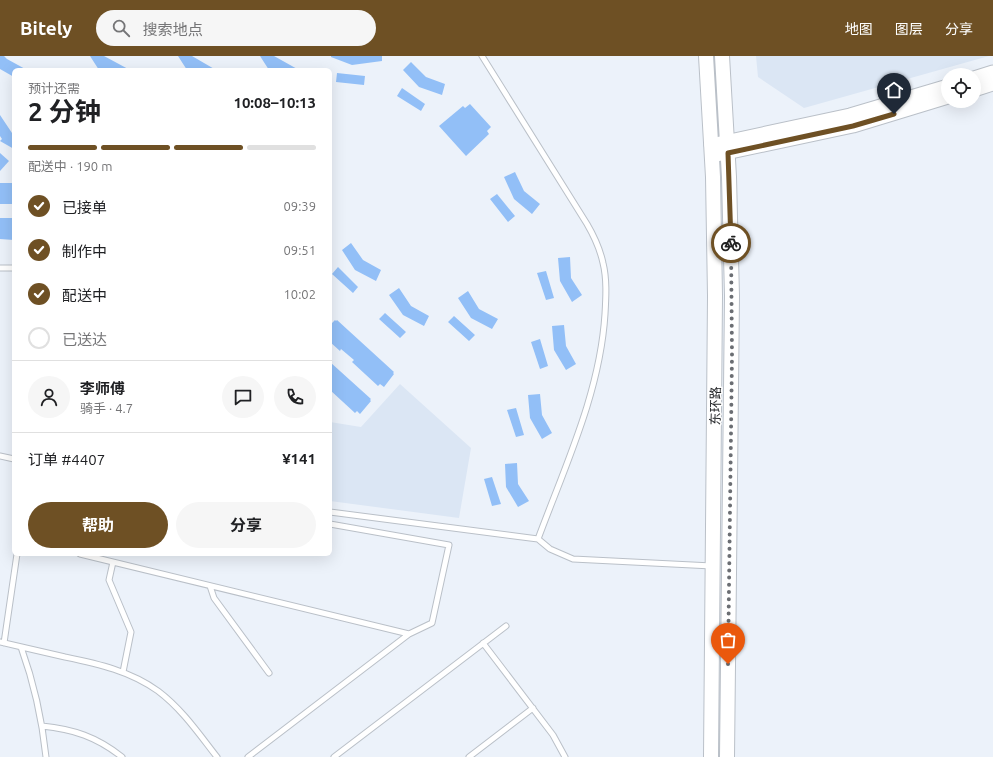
<!DOCTYPE html>
<html lang="zh">
<head>
<meta charset="utf-8">
<style>
	body { margin:0; font-family:Ubuntu,"Noto Sans SC",sans-serif; background:#f6f6f6; color:#202124; height:100vh; display:flex; flex-direction:column; font-size:15px; white-space:nowrap }
	* { box-sizing:border-box; margin:0 }
	p { font-size:13px; color:#757577 }
	.icon { flex:none; width:22px; height:22px; fill:none; stroke:currentColor; stroke-width:2; stroke-linecap:round; stroke-linejoin:round }
	.map { position:relative; flex:1; overflow:hidden }
	.details { position:absolute; left:12px; top:12px; width:320px; height:488px; display:flex; flex-direction:column; background:#fff; border-radius:6px; box-shadow:0 4px 16px #0002 }
	.details>* { flex:none }
	.fabs { position:absolute; left:941px; top:12px; display:grid; gap:8px }
	.fabs a { display:grid; place-items:center; width:40px; height:40px; border-radius:50%; background:#fff; box-shadow:0 4px 16px #0002; font-size:20px }
	.pin { position:absolute; display:grid; place-items:center; width:34px; height:34px; color:#fff; margin:-41px -17px; border-radius:50% 50% 50% 0; rotate:-45deg; box-shadow:0 0 4px #0007 }
	.pin .icon { rotate:45deg }
	.courier { position:absolute; display:grid; place-items:center; width:40px; height:40px; margin:-20px; border:3px solid #6e5024; border-radius:50%; background:#fff; color:#222; box-shadow:0 1px 5px #0007 }
	.overview em { font-style:normal; font-weight:700 }
	.overview div { display:flex; flex-direction:column-reverse }
	.overview { display:flex; align-items:center; justify-content:space-between; height:68px; padding:0 16px }
	h1 { font-size:26px; font-weight:700; line-height:30px }
	.bar { display:grid; grid-template-columns:repeat(4,1fr); gap:6px 4px; align-content:center; height:48px; padding:0 16px }
	.bar i { height:5px; border-radius:3px; background:#e0e0e0 }
	.bar .current { background:#6e5024 }
	.bar p { grid-column:span 4 }
	.line { display:flex; align-items:center; gap:10px; padding:0 16px; border-top:1px solid #e0e0e0 }
	.line div { flex:1 }
	.round { display:grid; place-items:center; flex:none; width:42px; height:42px; border-radius:21px; background:#f6f6f6 }
	ol { padding:0 16px; list-style:none }
	li { display:flex; align-items:center; gap:12px; height:44px }
	li p { margin-inline-start:auto }
	li .icon { padding:4px; border-radius:50%; background:#6e5024; color:#fff; stroke-width:4 }
	li:last-child { color:#757577 }
	li i { width:22px; height:22px; border:2px solid #e0e0e0; border-radius:50% }
	.primary-button { display:flex; gap:8px; margin-top:auto; padding:8px 16px }
	.primary-button a { flex:1; height:46px; border-radius:24px; background:#6e5024; color:#fff; font-size:16px; font-weight:700; line-height:46px; text-align:center }
	.primary-button a+a { background:#f6f6f6; color:#202124 }
	header { display:flex; align-items:center; gap:24px; box-sizing:border-box; height:56px; padding:0 20px; background:#6e5024; color:#fff }
	header strong { font-size:19px }
	nav { display:flex; gap:22px; margin-inline-start:auto; font-size:14px }
	.search { width:280px; height:36px; background:#f6f6f6; display:flex; align-items:center; gap:10px; box-sizing:border-box; padding:0 14px; border-radius:22px; color:#757577; font-size:15px }
	.map>svg:first-child { display:block }
	.built { fill:#dbe6f4 }
	.building { fill:#92bff7 }
	.lines { fill:none; stroke-linecap:round; stroke-linejoin:round }
	.service-casing { stroke:#bac0c8; stroke-width:7 }
	.tertiary-casing { stroke:#bac0c8; stroke-width:15 }
	.secondary-casing { stroke:#bac0c8; stroke-width:16 }
	.service { stroke:#fff; stroke-width:5 }
	.tertiary { stroke:#fff; stroke-width:13 }
	.secondary { stroke:#fff; stroke-width:14 }
	.done { stroke:#6b6e73; stroke-width:4; stroke-dasharray:0 7.2 }
	.route { stroke:#6e5024; stroke-width:5 }
	.labels { text-anchor:middle; dominant-baseline:central; stroke-width:3; stroke-linejoin:round; paint-order:stroke }
	.street-label { font-size:13px; fill:#25272a; stroke:#fff }
</style>
</head>
<body>
<header>
<strong>Bitely</strong>
<div class="search"><svg class="icon" aria-label="search" viewBox="0 0 24 24"><circle cx="10" cy="10" r="6"/><path d="M15 15l6 6"/></svg>搜索地点</div>
<nav><a>地图</a><a>图层</a><a>分享</a></nav>
</header>
<div class="map">
<svg width="993" height="701" viewBox="0 0 993 701">
	<rect width="100%" height="100%" fill="#ecf2fa"/>
	<path class="built" d="M756 0H989L804 52 758 21Z
		M400 328 471 392 459 462 330 445V366L361 371Z"/>
	<path class="building" d="M0 0H4L7 3 27 14H14V21L0 13Z
		M90 0H104L130 14H99Z
		M178 0H192L216 14H187Z
		M260 0H274L299 14H269Z
		M331 0H382V5L352 9 331 1Z
		M411 6 426 21 445 28 442 39 419 31 403 14Z
		M337 17 365 20 364 29 336 26Z
		M402 32 425 48 421 55 397 40Z
		M470 48 491 71 487 75 489 78 466 100 439 70 463 50 465 52Z
		M0 59 14 80V93L0 85 2 83 0 80Z
		M0 97 9 105 0 115Z
		M515 116 524 135 540 148 532 158 514 143 504 121Z
		M0 127H14V148H0Z
		M497 138 515 160 508 166 490 143Z
		M0 162H14V184L0 183Z
		M351 187 363 204 381 214 376 225 355 214 342 194Z
		M570 201 571 222 582 239 572 246 560 225 558 202Z
		M338 211 358 231 353 237 332 218Z
		M546 215 554 242 546 244 537 217Z
		M399 232 411 250 429 260 424 270 403 259 389 239Z
		M468 235 479 253 498 263 492 273 471 262 458 242Z
		M385 257 406 276 400 282 379 263Z
		M454 260 475 279 469 285 448 266Z
		M335 264 336 265 337 264 394 316 393 317 394 318 384 331 380 328 378 330 352 306 354 304 341 293 340 295 330 286V269Z
		M564 269 566 290 576 308 566 314 554 294 552 270Z
		M540 283 548 310 540 313 531 286Z
		M330 306 371 343 370 344 371 345 360 358 357 355 355 357 330 334Z
		M540 338 542 359 552 377 542 383 530 362 528 339Z
		M516 352 524 379 516 381 507 354Z
		M517 407 518 428 529 445 518 451 506 431 505 408Z
		M492 421 501 448 492 450 484 423Z"/>
	<g class="lines">
		<g class="service-casing">
			<path id="service" d="M482 0 587 168C594 180 600 193 603 207 607 223 606 241 605 258 600 337 565 410 538 483
				M0 212H14
				M0 400 14 403
				M330 456 538 483 550 493 573 503 712 510
				M80 498 409 578
				M113 506 109 524 131 576 123 616
				M210 530 214 542 269 617
				M0 586C22 591 43 596 65 601 99 608 130 615 158 635 182 653 199 678 217 701
				M4 587 17 498
				M483 587 553 679 565 701
				M21 591C34 627 42 663 46 701
				M42 670C73 673 97 681 122 701
				M248 701 409 578 432 567 449 489 330 468
				M334 701 506 570
				M469 701 533 652"/>
		</g>
		<g class="tertiary-casing">
			<path id="tertiary" d="M974 22 993 16
				M974 34 993 28
				M711 89 850 59 948 30
				M712 100 853 70 948 41"/>
		</g>
		<g class="secondary-casing">
			<path id="secondary" d="M706 0 713 121 715 240 711 701
				M722 0 729 121 732 240 727 701"/>
		</g>
		<use href="#service" class="service"/>
		<use href="#tertiary" class="tertiary"/>
		<use href="#secondary" class="secondary"/>
	</g>
	<g class="lines">
		<path class="done" d="M728 608 732 299 731 187"/>
		<path class="route" d="M731 187 728 97 853 70 894 58"/>
	</g>
	<g class="labels">
		<g class="street-label">
			<text transform="translate(715 350) rotate(-89)">东环路</text>
		</g>
	</g>
</svg>
<div class="fabs">
<a><svg class="icon" aria-label="locate" viewBox="0 0 24 24"><circle cx="12" cy="12" r="6"/><path d="M12 2v4M12 18v4M2 12h4M18 12h4"/></svg></a>
</div>
<div class="pin" style="left:728px;top:608px;background:#ea580c"><svg class="icon" aria-label="bag" viewBox="0 0 24 24"><path d="M5 8h14l-1 12H6zM9 8a3 3 0 0 1 6 0"/></svg></div>
<div class="pin" style="left:894px;top:58px;background:#1f2937"><svg class="icon" aria-label="home" viewBox="0 0 24 24"><path d="M3 11l9-7 9 7M6 9v11h12V9"/></svg></div>
<div class="courier" style="left:731px;top:187px"><svg class="icon" aria-label="bike" viewBox="0 0 24 24"><circle cx="6" cy="16" r="4"/><circle cx="18" cy="16" r="4"/><path d="M6 16l4-8h5l3 8M10 8l3 8H6M13 5h3"/></svg></div>
<section class="details">
<div class="overview"><div><h1>2 分钟</h1><p>预计还需</p></div><em>10:08–10:13</em></div>
<div class="bar"><i class="current"></i><i class="current"></i><i class="current"></i><i></i><p>配送中 · 190 m</p></div>
<ol>
<li><svg class="icon" aria-label="check" viewBox="0 0 24 24"><path d="M5 12l5 5 9-10"/></svg>已接单<p>09:39</p></li>
<li><svg class="icon" aria-label="check" viewBox="0 0 24 24"><path d="M5 12l5 5 9-10"/></svg>制作中<p>09:51</p></li>
<li><svg class="icon" aria-label="check" viewBox="0 0 24 24"><path d="M5 12l5 5 9-10"/></svg>配送中<p>10:02</p></li>
<li><i></i>已送达</li>
</ol>
<div class="line" style="height:72px"><a class="round"><svg class="icon" aria-label="person" viewBox="0 0 24 24"><circle cx="12" cy="8" r="4"/><path d="M4 21q1-7 8-7t8 7"/></svg></a><div><b>李师傅</b><p>骑手 · 4.7</p></div><a class="round"><svg class="icon" aria-label="chat" viewBox="0 0 24 24"><path d="M4 5h16v11H9l-5 4z"/></svg></a><a class="round"><svg class="icon" aria-label="phone" viewBox="0 0 24 24"><path d="M5 4h4l2 5-3 2q2 4 5 5l2-3 5 2v4C11 20 4 13 5 4z"/></svg></a></div>
<div class="line" style="height:52px"><div>订单 #4407</div><b>¥141</b></div>
<div class="primary-button"><a>帮助</a><a>分享</a></div>
</section>
</div>
</body>
</html>
